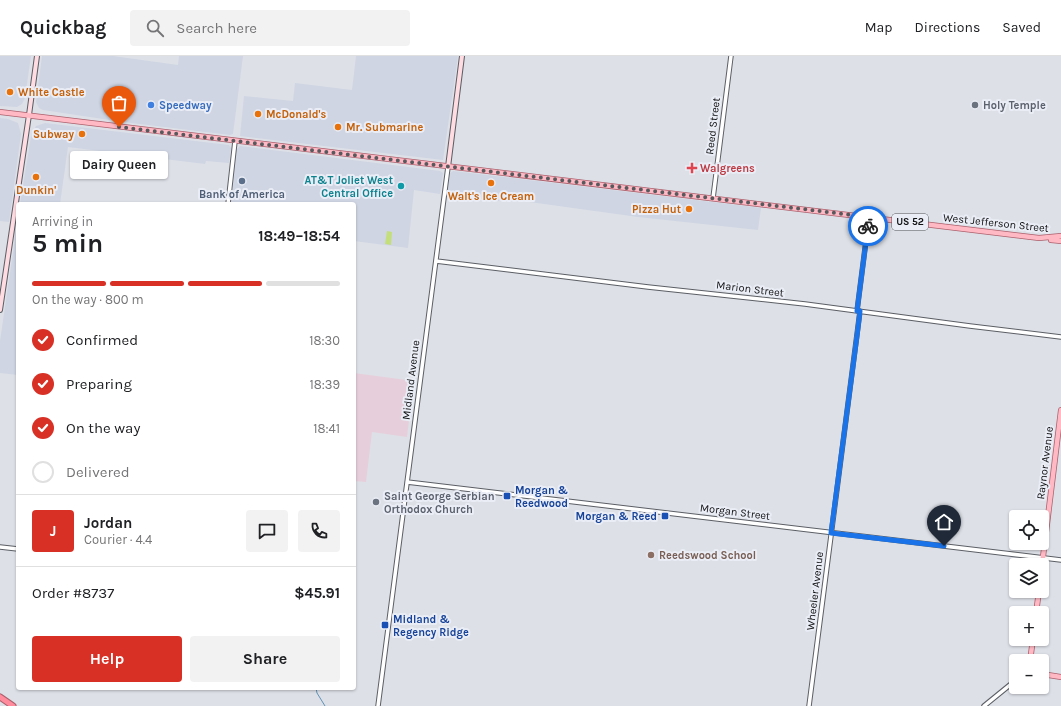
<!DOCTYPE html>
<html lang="en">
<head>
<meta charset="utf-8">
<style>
	body { margin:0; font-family:Karla,sans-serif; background:#f2f2f2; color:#202124; height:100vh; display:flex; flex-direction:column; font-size:15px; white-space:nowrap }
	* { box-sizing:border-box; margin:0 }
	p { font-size:13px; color:#757577 }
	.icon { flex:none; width:22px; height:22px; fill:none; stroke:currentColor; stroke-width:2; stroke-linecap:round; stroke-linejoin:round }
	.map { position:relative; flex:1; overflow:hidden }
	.side { position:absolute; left:16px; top:146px; width:340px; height:488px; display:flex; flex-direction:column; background:#fff; border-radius:4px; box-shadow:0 1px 3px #0004 }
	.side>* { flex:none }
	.controls { position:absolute; left:1009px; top:454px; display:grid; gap:8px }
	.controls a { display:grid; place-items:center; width:40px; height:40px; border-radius:4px; background:#fff; box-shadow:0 1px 3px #0004; font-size:20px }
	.pin { position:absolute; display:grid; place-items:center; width:34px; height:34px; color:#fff; margin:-41px -17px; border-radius:50% 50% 50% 0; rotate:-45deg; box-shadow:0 0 4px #0007 }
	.pin .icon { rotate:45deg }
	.courier { position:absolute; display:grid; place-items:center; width:40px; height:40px; margin:-20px; border:3px solid #1a73e8; border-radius:50%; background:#fff; color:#222; box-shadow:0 1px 5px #0007 }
	.bubble { position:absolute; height:28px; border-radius:4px; background:#fff; box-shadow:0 1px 3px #0004; font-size:13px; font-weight:700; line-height:28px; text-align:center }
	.summary em { font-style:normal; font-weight:700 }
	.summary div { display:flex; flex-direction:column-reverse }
	.summary { display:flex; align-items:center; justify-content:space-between; height:68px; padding:0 16px }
	h1 { font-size:26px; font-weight:700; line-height:30px }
	.bar { display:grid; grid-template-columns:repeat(4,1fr); gap:6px 4px; align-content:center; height:48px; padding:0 16px }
	.bar i { height:5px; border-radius:3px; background:#e0e0e0 }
	.bar .current { background:#d93025 }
	.bar p { grid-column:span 4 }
	.line { display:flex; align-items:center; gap:10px; padding:0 16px; border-top:1px solid #e0e0e0 }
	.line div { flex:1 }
	.round { display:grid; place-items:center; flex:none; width:42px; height:42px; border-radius:4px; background:#f2f2f2 }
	ol { padding:0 16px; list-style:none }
	li { display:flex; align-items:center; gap:12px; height:44px }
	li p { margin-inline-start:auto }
	li .icon { padding:4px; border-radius:50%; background:#d93025; color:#fff; stroke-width:4 }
	li:last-child { color:#757577 }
	li i { width:22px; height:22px; border:2px solid #e0e0e0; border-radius:50% }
	.button { display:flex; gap:8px; margin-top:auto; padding:8px 16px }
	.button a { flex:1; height:46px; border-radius:4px; background:#d93025; color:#fff; font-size:16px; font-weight:700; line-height:46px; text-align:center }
	.button a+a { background:#f2f2f2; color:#202124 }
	header { display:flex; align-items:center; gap:24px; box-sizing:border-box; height:56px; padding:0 20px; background:#fff; border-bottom:1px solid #e0e0e0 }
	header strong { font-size:19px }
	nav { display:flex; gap:22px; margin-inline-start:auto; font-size:14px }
	.search { width:280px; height:36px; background:#f2f2f2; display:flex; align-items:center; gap:10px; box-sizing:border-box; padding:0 14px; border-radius:4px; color:#757577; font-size:15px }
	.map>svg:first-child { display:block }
	.built { fill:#cfd5e3 }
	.education { fill:#e6cfdb }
	.green { fill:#c4de7c }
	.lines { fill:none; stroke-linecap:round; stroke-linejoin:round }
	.stream { stroke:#6092b8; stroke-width:1 }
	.tertiary-casing { stroke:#5b5e64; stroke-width:5.5 }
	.secondary-casing { stroke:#5b5e64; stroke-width:6 }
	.primary-casing { stroke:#ab606c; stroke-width:6 }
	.motorway-casing { stroke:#ab606c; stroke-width:7 }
	.tertiary { stroke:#fff; stroke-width:3.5 }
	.secondary { stroke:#ffdce1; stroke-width:4 }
	.primary { stroke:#ffb9c4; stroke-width:4.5 }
	.motorway { stroke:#ff8b9c; stroke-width:5 }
	.done { stroke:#58595d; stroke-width:4; stroke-dasharray:0 7.2 }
	.route { stroke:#1a73e8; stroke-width:5 }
	.food-dot { fill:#e8710a; stroke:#eaedf5; stroke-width:1.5 }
	.shop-dot { fill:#3f7fe0; stroke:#eaedf5; stroke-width:1.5 }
	.worship-dot { fill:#6b7280; stroke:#eaedf5; stroke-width:1.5 }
	.health-dot { fill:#e0444e; stroke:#eaedf5; stroke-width:1.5 }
	.service-dot { fill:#5c6f8a; stroke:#eaedf5; stroke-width:1.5 }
	.culture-dot { fill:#0f9aa8; stroke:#eaedf5; stroke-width:1.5 }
	.transit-dot { fill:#1a4fb4; stroke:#eaedf5; stroke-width:1.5 }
	.education-dot { fill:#8d6e63; stroke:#eaedf5; stroke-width:1.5 }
	.labels { text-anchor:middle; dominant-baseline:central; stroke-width:4; stroke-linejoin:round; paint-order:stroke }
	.shield { fill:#eaedf5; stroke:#515357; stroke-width:1 }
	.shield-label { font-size:10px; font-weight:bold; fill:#101113 }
	.food-label { font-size:11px; font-weight:bold; fill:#c56008; stroke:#eaedf5; text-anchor:start }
	.shop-label { font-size:11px; font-weight:bold; fill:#366cbe; stroke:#eaedf5; text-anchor:start }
	.worship-label { font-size:11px; font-weight:bold; fill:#5b616d; stroke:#eaedf5; text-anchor:start }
	.street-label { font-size:11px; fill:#101113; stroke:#eaedf5 }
	.health-label { font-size:11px; font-weight:bold; fill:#be3a42; stroke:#eaedf5; text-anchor:start }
	.culture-label { font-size:11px; font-weight:bold; fill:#0d838f; stroke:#eaedf5; text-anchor:end }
	.service-label { font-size:11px; font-weight:bold; fill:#4e5e75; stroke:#eaedf5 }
	.transit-label { font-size:11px; font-weight:bold; fill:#164399; stroke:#eaedf5; text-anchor:start }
	.education-label { font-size:11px; font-weight:bold; fill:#785e54; stroke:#eaedf5; text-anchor:start }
</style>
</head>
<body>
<header>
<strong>Quickbag</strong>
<div class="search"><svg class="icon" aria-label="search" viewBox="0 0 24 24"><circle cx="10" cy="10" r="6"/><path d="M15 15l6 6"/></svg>Search here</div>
<nav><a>Map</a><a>Directions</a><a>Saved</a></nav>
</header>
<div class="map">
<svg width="1061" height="650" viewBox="0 0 1061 650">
	<rect width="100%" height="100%" fill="#dde0e7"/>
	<path class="built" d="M0 0H31L25 42 22 48 17 51 0 50Z
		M42 0H113L178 9 179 0H243L233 78 230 79 123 66 43 54 39 52 36 46Z
		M356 0H458L443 104 240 80 244 40 293 45 295 27 352 34Z
		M0 62 8 63 18 67 21 78 9 166 0 165Z
		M45 67 229 89 231 92 229 107 206 105 205 108 68 91 60 148H20L31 80 36 70Z
		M240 90 440 115 443 117 440 138 414 134 408 192 354 185V148H231L237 93Z
		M453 115 761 152 758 174 638 161 500 142 499 145 447 139 450 117Z
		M18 162V319L0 317V285Z"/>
	<path class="education" d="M354 317 414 325 407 381 372 376 366 426 354 425Z"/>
	<path class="green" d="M387 175 392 176 391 189 385 188Z"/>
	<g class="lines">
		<path class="stream" d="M316 632 317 637 325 650"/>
		<g class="tertiary-casing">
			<path id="tertiary" d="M713 142 731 0
				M228 148 235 85
				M436 205 648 231 805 248 970 270 1061 281
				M857 255 869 161
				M407 426 1061 504
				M0 491 18 493
				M378 650 448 111
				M809 650 860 255
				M984 650 1016 624"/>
		</g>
		<g class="secondary-casing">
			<path id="secondary" d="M448 111 462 0
				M0 254 29 59 37 0"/>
		</g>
		<g class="primary-casing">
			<path id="primary" d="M0 56 1039 182 1061 180
				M1051 184 1061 185
				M1042 509 1061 354
				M1036 557 1039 535
				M1030 605 1033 583
				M1042 618 1061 621"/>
		</g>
		<g class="motorway-casing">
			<path id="motorway" d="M0 641 13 650"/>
		</g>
		<use href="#tertiary" class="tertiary"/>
		<use href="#secondary" class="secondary"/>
		<use href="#primary" class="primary"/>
		<use href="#motorway" class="motorway"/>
	</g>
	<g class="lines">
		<path class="done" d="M119 71 869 161 868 170"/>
		<path class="route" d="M868 170 857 255H860L857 280 831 477 944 490"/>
	</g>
	<g class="food-dot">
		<circle cx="10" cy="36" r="4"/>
		<circle cx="258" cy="58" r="4"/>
		<circle cx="338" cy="71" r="4"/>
		<circle cx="82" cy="78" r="4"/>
		<circle cx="36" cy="121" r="4"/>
		<circle cx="491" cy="127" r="4"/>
		<circle cx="689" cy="153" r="4"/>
	</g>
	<circle class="shop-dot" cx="151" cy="49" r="4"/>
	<g class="worship-dot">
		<circle cx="975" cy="49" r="4"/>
		<circle cx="376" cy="446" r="4"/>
	</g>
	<path class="health-dot" d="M690 106h4v4h4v4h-4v4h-4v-4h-4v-4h4z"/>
	<circle class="service-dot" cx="242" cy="125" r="4"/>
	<circle class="culture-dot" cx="401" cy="130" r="4"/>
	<g class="transit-dot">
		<rect x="503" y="436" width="8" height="8" rx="2"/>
		<rect x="661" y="456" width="8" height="8" rx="2"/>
		<rect x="381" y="565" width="8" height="8" rx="2"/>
	</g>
	<circle class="education-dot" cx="651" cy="499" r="4"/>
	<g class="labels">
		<rect class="shield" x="892" y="158" width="36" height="16" rx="3"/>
		<g class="shield-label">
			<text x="910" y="166">US 52</text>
		</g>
		<g class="food-label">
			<text x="18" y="36">White Castle</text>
			<text x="266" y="58">McDonald's</text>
			<text x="346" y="71">Mr. Submarine</text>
			<text x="74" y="78" text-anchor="end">Subway</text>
			<text x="36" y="134" text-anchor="middle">Dunkin'</text>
			<text x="491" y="140" text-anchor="middle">Walt's Ice Cream</text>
			<text x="681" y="153" text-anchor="end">Pizza Hut</text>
		</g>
		<g class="shop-label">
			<text x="159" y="49">Speedway</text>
		</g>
		<g class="worship-label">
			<text x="983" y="49">Holy Temple</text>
			<text x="384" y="440">Saint George Serbian<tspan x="384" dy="13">Orthodox Church</tspan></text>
		</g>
		<g class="street-label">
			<text transform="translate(713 70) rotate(-83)">Reed Street</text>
			<text transform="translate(996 167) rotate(6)">West Jefferson Street</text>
			<text transform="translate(750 233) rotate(7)">Marion Street</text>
			<text transform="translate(411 324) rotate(-83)">Midland Avenue</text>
			<text transform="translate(1045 407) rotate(-83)">Raynor Avenue</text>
			<text transform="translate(735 456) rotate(7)">Morgan Street</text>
			<text transform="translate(815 535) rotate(-83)">Wheeler Avenue</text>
		</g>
		<g class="health-label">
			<text x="700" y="112">Walgreens</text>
		</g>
		<g class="culture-label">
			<text x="393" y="124">AT&amp;T Joliet West<tspan x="393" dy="13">Central Office</tspan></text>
		</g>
		<g class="service-label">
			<text x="242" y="138">Bank of America</text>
		</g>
		<g class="transit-label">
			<text x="515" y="434">Morgan &amp;<tspan x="515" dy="13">Reedwood</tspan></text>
			<text x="657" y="460" text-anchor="end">Morgan &amp; Reed</text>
			<text x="393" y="563">Midland &amp;<tspan x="393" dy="13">Regency Ridge</tspan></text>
		</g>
		<g class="education-label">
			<text x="659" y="499">Reedswood School</text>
		</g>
	</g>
</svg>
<div class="controls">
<a><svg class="icon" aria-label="locate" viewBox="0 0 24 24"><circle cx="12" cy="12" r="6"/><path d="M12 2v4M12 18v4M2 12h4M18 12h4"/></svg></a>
<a><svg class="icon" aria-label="layers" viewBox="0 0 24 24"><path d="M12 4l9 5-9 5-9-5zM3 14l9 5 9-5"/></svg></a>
<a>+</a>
<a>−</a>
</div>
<div class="pin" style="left:119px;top:71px;background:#ea580c"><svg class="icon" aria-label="bag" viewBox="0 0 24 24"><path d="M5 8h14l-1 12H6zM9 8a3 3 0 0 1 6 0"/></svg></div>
<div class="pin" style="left:944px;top:490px;background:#1f2937"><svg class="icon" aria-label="home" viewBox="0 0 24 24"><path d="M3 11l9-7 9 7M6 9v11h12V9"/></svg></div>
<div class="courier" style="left:868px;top:170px"><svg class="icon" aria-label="bike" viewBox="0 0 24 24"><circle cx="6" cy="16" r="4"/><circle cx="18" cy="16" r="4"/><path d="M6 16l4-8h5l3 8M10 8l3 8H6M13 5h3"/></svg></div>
<div class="bubble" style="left:70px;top:95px;width:98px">Dairy Queen</div>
<section class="side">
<div class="summary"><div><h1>5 min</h1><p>Arriving in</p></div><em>18:49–18:54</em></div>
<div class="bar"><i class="current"></i><i class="current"></i><i class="current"></i><i></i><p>On the way · 800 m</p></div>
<ol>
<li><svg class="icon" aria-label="check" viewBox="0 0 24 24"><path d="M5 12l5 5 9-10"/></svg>Confirmed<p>18:30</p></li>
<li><svg class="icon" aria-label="check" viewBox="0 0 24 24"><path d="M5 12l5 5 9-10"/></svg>Preparing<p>18:39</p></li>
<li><svg class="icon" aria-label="check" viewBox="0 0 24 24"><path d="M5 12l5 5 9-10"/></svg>On the way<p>18:41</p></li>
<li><i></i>Delivered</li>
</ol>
<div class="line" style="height:72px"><b class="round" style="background:#d93025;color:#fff">J</b><div><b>Jordan</b><p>Courier · 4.4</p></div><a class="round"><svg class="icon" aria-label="chat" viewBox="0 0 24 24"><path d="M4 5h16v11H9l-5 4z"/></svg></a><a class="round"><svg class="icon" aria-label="phone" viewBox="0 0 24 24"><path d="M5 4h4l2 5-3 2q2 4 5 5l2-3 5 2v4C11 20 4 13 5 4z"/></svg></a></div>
<div class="line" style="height:52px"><div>Order #8737</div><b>$45.91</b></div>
<div class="button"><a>Help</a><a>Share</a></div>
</section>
</div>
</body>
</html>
